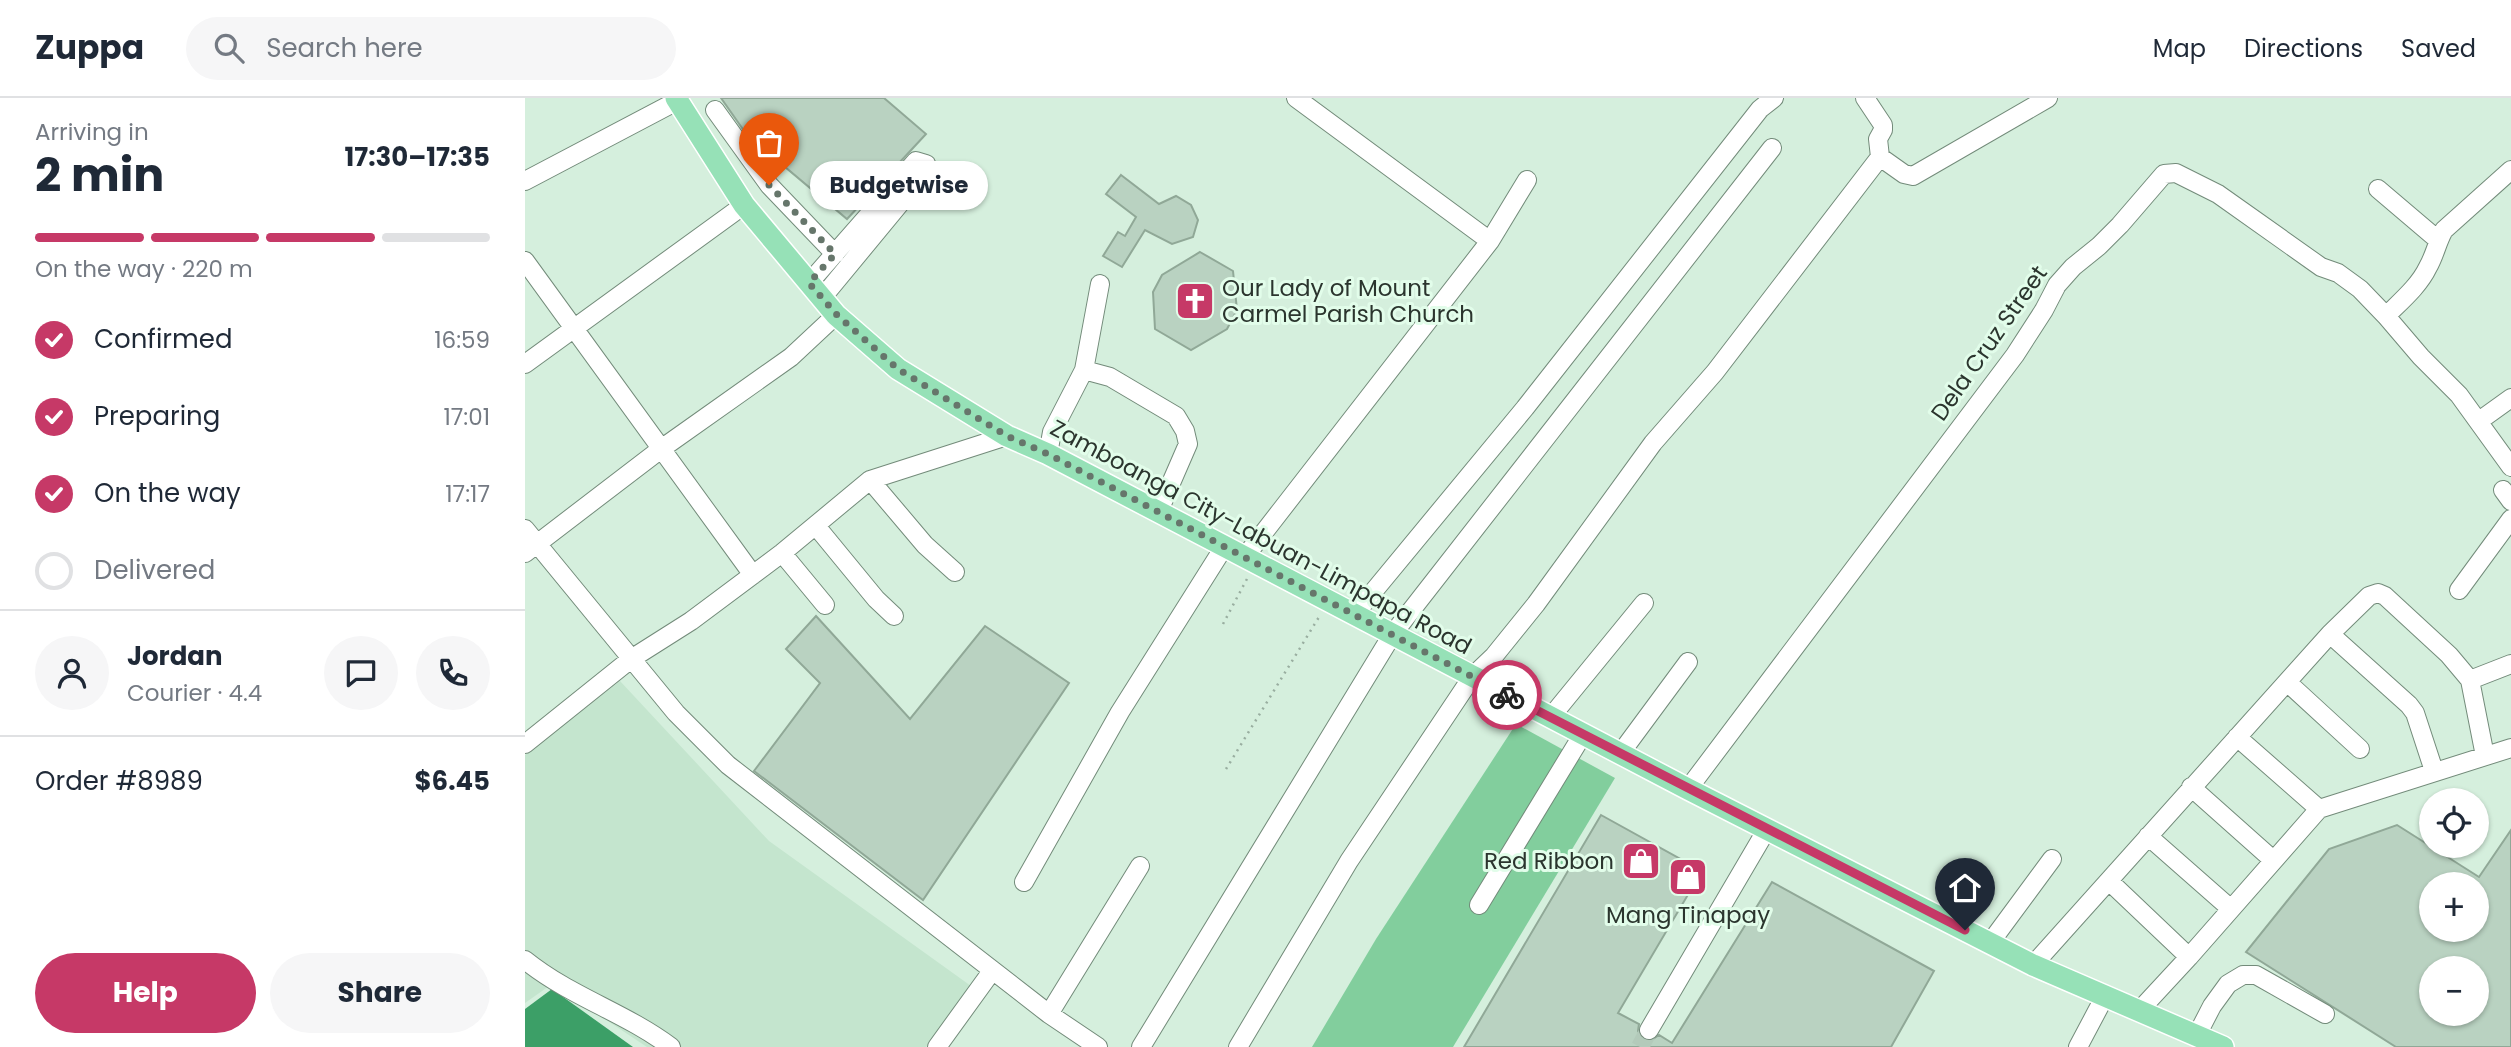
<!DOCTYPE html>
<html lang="en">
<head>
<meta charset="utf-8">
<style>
	body { margin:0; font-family:Poppins,sans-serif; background:#f6f6f7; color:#1f2937; height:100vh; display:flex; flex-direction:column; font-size:26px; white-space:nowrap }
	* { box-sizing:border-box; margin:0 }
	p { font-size:23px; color:#747a83 }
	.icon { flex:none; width:38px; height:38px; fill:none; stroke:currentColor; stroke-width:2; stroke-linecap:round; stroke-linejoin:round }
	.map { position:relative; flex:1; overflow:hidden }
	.drawer { display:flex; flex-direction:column; background:#fff; width:525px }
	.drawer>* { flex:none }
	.buttons { position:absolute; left:1894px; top:690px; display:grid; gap:14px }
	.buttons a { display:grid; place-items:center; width:70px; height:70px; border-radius:50%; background:#fff; box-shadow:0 2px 5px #0004; font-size:35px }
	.pin { position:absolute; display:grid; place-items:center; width:60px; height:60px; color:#fff; margin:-72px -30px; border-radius:50% 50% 50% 0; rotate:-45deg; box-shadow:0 0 7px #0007 }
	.pin .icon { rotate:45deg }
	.courier { position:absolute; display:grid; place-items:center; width:70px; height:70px; margin:-35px; border:5px solid #c63967; border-radius:50%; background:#fff; color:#222; box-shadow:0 2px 9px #0007 }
	.bubble { position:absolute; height:49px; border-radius:24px; background:#fff; box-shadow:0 2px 5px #0004; font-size:23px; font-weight:700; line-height:49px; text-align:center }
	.head em { font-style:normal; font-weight:700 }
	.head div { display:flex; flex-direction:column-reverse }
	.head { display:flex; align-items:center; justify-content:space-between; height:119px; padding:0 35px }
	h1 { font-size:46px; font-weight:700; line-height:52px }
	.bar { display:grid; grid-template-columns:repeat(4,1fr); gap:10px 7px; align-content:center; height:84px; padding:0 35px }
	.bar i { height:9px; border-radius:5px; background:#e0e1e3 }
	.bar .on { background:#c63967 }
	.bar p { grid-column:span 4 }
	.line { display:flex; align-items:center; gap:18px; padding:0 35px; border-top:2px solid #e0e1e3 }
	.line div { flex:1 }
	.round { display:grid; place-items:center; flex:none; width:74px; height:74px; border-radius:37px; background:#f6f6f7 }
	ol { padding:0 35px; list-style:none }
	li { display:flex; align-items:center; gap:21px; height:77px }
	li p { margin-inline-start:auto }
	li .icon { padding:7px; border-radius:50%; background:#c63967; color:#fff; stroke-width:4 }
	li:last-child { color:#747a83 }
	li i { width:38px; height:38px; border:4px solid #e0e1e3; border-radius:50% }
	.primary-button { display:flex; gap:14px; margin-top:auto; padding:14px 35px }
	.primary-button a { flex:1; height:80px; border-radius:42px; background:#c63967; color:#fff; font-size:28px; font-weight:700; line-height:80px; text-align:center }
	.primary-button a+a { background:#f6f6f7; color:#1f2937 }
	header { display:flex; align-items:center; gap:42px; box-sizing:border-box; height:98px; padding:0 35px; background:#fff; border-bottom:2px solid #e0e1e3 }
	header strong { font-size:33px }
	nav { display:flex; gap:38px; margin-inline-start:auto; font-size:24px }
	.search { width:490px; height:63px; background:#f6f6f7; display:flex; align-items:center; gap:18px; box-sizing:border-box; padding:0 24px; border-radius:38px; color:#747a83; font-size:26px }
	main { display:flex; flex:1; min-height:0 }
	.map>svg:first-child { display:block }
	.built { fill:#c4e5ce }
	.green { fill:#82ce9d }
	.water { fill:#3c9f67 }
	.building { fill:#b9d2c1; stroke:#90a897; stroke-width:2; fill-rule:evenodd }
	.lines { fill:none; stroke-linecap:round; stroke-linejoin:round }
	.minor-tunnel { stroke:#b3caba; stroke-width:18; stroke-dasharray:18 9; stroke-linecap:butt }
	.minor-casing { stroke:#738b7a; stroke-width:20 }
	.major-casing { stroke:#fff; stroke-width:24 }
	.path { stroke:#99aea0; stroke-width:2.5; stroke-dasharray:2 5; stroke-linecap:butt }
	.minor { stroke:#fff; stroke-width:18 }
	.major { stroke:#96e1b7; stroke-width:21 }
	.done { stroke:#66766b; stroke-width:7; stroke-dasharray:0 12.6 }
	.route { stroke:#c63967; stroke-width:9 }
	.labels { text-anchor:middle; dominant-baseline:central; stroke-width:6; stroke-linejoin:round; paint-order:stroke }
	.poi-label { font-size:23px; fill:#2b352e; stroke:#e2fdea; text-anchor:start }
	.street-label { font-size:23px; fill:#2b352e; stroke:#e2fdea }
</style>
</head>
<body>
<header>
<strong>Zuppa</strong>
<div class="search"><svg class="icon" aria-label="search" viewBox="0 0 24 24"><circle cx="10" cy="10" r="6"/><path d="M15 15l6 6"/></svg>Search here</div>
<nav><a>Map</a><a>Directions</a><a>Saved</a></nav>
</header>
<main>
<section class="drawer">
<div class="head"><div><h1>2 min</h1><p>Arriving in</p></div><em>17:30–17:35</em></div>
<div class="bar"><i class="on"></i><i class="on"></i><i class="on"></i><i></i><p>On the way · 220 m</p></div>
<ol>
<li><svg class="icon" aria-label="check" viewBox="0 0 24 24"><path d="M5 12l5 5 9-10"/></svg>Confirmed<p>16:59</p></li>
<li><svg class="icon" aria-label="check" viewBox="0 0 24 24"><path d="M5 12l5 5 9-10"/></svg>Preparing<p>17:01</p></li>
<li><svg class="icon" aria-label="check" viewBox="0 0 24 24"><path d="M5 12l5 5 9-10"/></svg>On the way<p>17:17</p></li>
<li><i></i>Delivered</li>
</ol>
<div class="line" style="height:126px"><a class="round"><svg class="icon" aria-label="person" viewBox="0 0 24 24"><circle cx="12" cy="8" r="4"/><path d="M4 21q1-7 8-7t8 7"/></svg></a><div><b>Jordan</b><p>Courier · 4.4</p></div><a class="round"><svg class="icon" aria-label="chat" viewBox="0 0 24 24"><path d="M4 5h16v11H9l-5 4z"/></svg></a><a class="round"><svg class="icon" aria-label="phone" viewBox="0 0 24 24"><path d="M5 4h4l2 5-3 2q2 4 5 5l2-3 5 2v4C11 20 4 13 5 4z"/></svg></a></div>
<div class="line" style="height:91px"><div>Order #8989</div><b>$6.45</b></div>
<div class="primary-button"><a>Help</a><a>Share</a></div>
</section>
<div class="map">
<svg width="1986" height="949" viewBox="0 0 1986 949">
	<rect width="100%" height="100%" fill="#d5efdd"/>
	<path class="built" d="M95 583 244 743 446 888 401 949H122L27 886 0 905V657Z"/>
	<path class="green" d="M991 626 1090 680 928 949H787L851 841Z"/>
	<path class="water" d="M27 891 108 949H0V911Z"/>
	<path class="building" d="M196 0H359L401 36 322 121 222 37Z
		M596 77 634 106 651 98 666 107 673 122 668 139 647 146 620 132 597 169 578 158 593 134 600 138 611 119 581 96Z
		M675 154 708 173 712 212 702 231 666 252 630 231 628 194 637 177Z
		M291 518 385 621 460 528 544 585 398 802 229 673 295 585 261 551Z
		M1076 717 1177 773 1093 915 1114 926 1113 933 1118 941 1125 943 1134 937 1147 945 1247 784 1409 873 1366 949H939Z
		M1872 727 1954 779 1986 732V949H1871L1721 854 1804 751ZM1906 786H1951V831H1906ZM1906 870H1951V915H1906Z"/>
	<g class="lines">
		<path class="minor-tunnel" d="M1115 949 1124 932"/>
		<g class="minor-casing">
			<path id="minor" d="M771 0 965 143
				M190 12 244 87 310 156
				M1355 59 1379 76 1388 78 1523 0
				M0 83 152 3
				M1853 91 1913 142
				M0 163 228 477
				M284 185 391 63 401 66V74L297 200
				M1861 218C1876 203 1894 188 1903 169 1910 157 1912 144 1919 132L1986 72
				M0 266 219 107
				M559 272 575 186
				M1954 323 1986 300
				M523 356 527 334 559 272 585 279 651 318 660 333 663 346 633 415
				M345 382 400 447 430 474
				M1978 392 1986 403
				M291 428 351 501 369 518
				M0 431 151 615 203 667 524 916 573 949
				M0 455 136 351 266 259 311 217
				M257 455 300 507
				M719 460 965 143 1002 82
				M1934 492 1986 421
				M829 517 1000 310 1235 11 1249 0
				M1805 536 1884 607 1890 615 1909 673
				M1945 582 1986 566
				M1762 584 1835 651
				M1025 620 1119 505
				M1712 639 1794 711
				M0 646 106 561 166 523 257 455 345 382 482 338
				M1095 656 1163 564
				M1666 689 1748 762
				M1163 691 1490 257 1519 212 1532 187 1548 169 1574 148 1595 127 1639 76 1651 75 1693 96 1796 169 1813 175 1835 191 1861 218 1896 259 1934 297 1986 369
				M1623 738 1706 811
				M1584 783 1664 859
				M499 784 595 614 699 449
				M954 807 1058 636
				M1465 845 1527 761
				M0 862C46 899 99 914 146 949
				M1508 867 1805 536 1844 498 1853 495 1860 498 1924 557 1945 582 1960 658
				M1613 914 1664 859 1794 711 1986 650
				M524 916 615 768
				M1124 932 1242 731
				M1672 937 1687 908 1703 886 1718 877H1731L1800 916
				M412 949 467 873
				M616 949 867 537 1247 50
				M713 949 824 763 947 579 969 558 1011 506 1128 345 1190 274 1355 59 1353 41 1358 32V27L1340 0
				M1553 949 1580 898"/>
		</g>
		<g class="major-casing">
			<path id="major" d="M151 0 219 107 311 217 373 271 482 338 523 356 1163 691 1508 867 1698 949"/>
		</g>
		<path class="path" d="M698 526 723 479
			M701 671 794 519"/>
		<use href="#minor" class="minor"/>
		<use href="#major" class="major"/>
	</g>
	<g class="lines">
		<path class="done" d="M244 87 310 156 284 185 312 217 373 271 482 338 523 356 982 597"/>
		<path class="route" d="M982 597 1440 832"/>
	</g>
	<defs>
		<g id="church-square" transform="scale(2.0125)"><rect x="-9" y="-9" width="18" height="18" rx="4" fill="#c63967" stroke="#e2fdea"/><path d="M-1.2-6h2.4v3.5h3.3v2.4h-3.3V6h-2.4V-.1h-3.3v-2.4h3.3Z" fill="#fff"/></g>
		<g id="shop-square" transform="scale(2.0125)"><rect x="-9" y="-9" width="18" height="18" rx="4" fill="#c63967" stroke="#e2fdea"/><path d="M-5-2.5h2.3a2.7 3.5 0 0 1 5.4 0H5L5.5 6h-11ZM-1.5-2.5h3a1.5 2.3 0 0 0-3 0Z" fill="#fff"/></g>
	</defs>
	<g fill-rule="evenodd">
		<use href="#church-square" x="670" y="203"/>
		<use href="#shop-square" x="1116" y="763"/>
		<use href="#shop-square" x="1163" y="779"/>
	</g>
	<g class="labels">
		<g class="poi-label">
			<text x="697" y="190">Our Lady of Mount<tspan x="697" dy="26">Carmel Parish Church</tspan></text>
			<text x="1089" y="763" text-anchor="end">Red Ribbon</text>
			<text x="1163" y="817" text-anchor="middle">Mang Tinapay</text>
		</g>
		<g class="street-label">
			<text transform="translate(1464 245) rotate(-55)">Dela Cruz Street</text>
			<text transform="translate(736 439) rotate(28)">Zamboanga City-Labuan-Limpapa Road</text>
		</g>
	</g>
</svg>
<div class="buttons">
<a><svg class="icon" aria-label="locate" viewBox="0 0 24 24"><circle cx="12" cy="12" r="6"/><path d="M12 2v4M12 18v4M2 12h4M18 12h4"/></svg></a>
<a>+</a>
<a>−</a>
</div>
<div class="pin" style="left:244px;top:87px;background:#ea580c"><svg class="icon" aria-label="bag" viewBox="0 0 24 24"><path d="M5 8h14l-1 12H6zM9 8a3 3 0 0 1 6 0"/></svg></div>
<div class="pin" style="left:1440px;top:832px;background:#1f2937"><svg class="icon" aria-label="home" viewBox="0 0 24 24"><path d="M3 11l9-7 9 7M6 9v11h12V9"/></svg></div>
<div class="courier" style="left:982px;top:597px"><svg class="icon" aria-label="bike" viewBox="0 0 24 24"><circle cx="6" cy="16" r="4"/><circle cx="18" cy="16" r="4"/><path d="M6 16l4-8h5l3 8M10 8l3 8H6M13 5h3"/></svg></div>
<div class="bubble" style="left:285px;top:63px;width:178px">Budgetwise</div>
</div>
</main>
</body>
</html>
